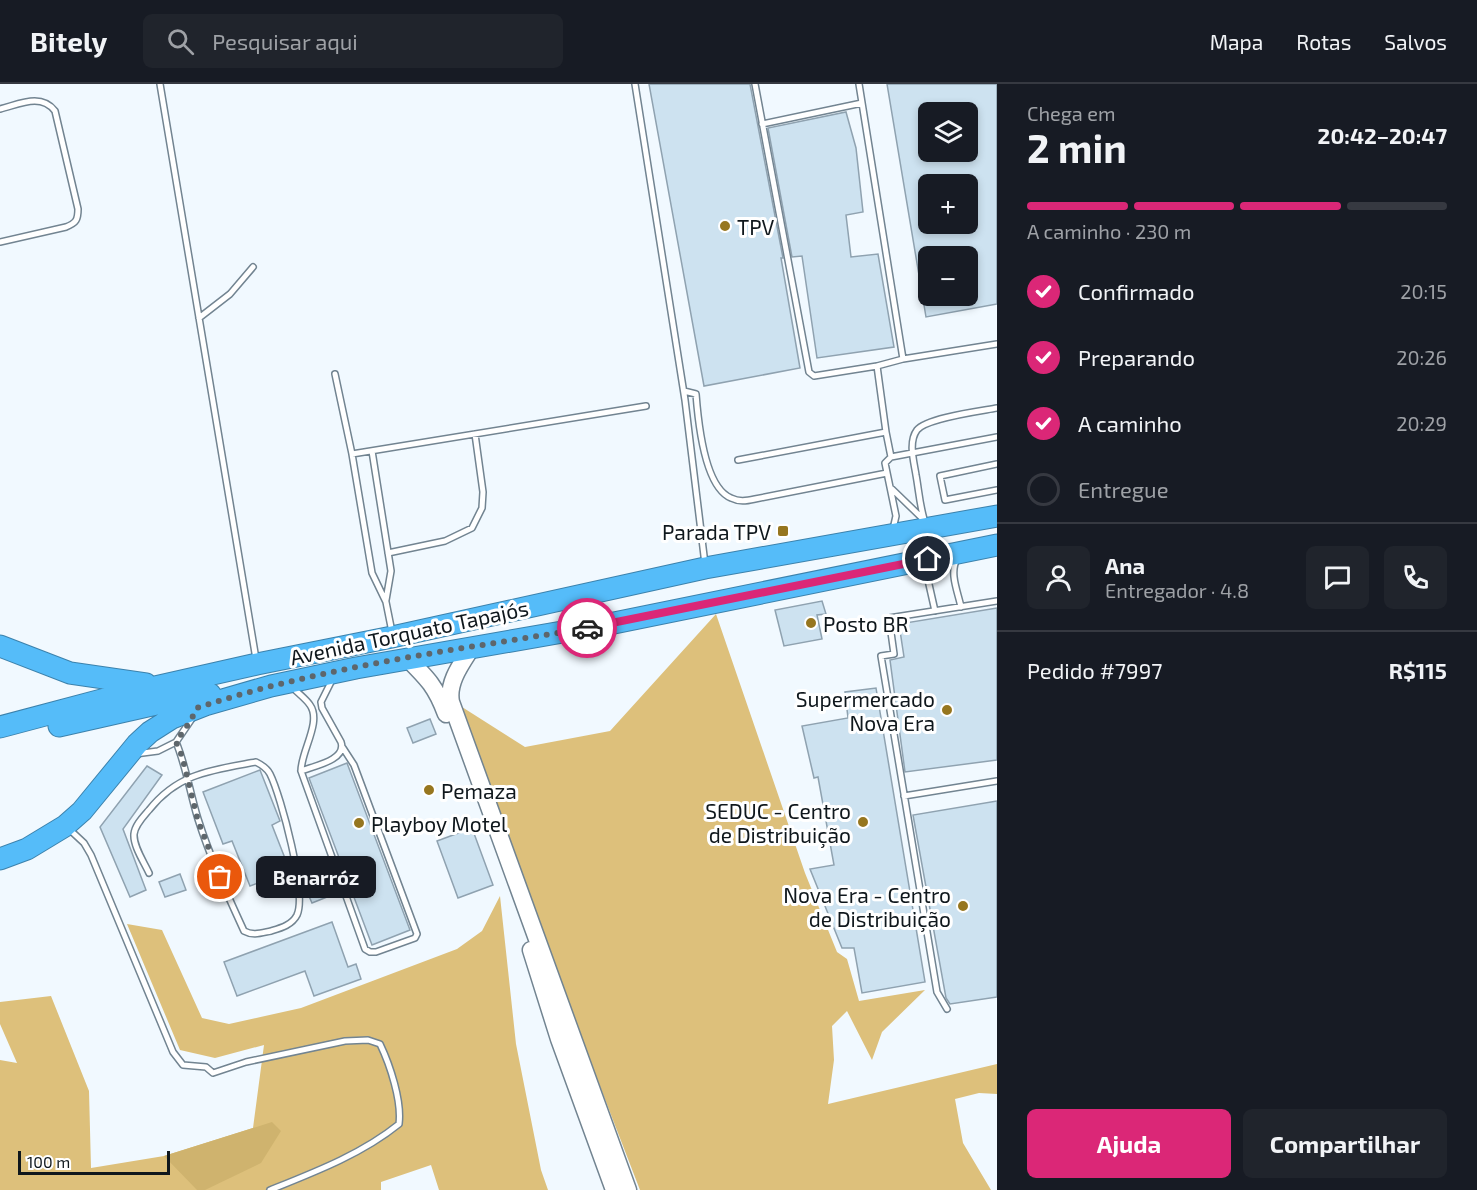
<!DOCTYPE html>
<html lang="pt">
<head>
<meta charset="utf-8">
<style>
	body { margin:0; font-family:"Exo 2",sans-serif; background:#20242c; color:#f1f3f6; height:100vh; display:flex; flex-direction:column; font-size:22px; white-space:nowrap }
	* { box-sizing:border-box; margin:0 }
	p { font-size:20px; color:#9ea1a6 }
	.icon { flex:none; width:33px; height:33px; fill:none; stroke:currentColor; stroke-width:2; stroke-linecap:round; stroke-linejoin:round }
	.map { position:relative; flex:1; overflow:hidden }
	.drawer { display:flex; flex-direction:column; background:#171b24; width:480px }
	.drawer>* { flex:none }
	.fabs { position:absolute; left:918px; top:18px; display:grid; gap:12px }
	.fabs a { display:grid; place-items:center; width:60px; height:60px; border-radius:9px; background:#171b24; box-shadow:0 3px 9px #0003; font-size:30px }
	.scale { position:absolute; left:18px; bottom:15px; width:152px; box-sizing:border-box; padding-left:6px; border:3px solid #0f171c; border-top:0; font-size:16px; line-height:21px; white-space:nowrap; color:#0f171c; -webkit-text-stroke:4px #fff; paint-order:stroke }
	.pin { position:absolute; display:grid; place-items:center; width:51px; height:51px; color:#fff; margin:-26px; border:3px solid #fff; border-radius:50%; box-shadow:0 2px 6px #0007 }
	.courier { position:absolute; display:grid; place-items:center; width:60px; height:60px; margin:-30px; border:4px solid #db2777; border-radius:50%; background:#fff; color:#222; box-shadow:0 2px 8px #0007 }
	.bubble { position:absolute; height:42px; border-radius:9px; background:#171b24; box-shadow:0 3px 9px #0003; font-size:20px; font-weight:700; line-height:42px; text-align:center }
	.headline em { font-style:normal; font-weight:700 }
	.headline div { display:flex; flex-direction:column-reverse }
	.headline { display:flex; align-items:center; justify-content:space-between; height:102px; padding:0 30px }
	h1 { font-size:39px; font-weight:700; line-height:45px }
	.bar { display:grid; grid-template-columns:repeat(4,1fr); gap:9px 6px; align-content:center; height:72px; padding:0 30px }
	.bar i { height:8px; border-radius:4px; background:#363941 }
	.bar .active { background:#db2777 }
	.bar p { grid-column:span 4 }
	.line { display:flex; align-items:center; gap:15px; padding:0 30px; border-top:2px solid #363941 }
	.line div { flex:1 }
	.round { display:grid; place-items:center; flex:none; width:63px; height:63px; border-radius:9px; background:#20242c }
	ol { padding:0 30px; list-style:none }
	li { display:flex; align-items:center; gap:18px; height:66px }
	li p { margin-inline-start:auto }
	li .icon { padding:6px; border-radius:50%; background:#db2777; color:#fff; stroke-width:4 }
	li:last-child { color:#9ea1a6 }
	li i { width:33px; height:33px; border:3px solid #363941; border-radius:50% }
	.button { display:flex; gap:12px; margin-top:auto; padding:12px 30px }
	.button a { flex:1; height:69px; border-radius:9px; background:#db2777; color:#fff; font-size:24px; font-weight:700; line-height:69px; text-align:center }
	.button a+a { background:#20242c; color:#f1f3f6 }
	header { display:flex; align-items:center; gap:36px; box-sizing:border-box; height:84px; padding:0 30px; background:#171b24; border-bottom:2px solid #363941 }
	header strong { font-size:28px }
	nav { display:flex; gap:33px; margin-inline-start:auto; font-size:21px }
	.search { width:420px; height:54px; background:#20242c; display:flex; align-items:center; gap:15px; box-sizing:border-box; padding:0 21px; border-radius:9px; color:#9ea1a6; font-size:22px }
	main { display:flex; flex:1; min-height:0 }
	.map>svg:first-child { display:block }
	.forest { fill:#ddc07b }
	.water { fill:#cfb36e }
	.building { fill:#cde2f0; stroke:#8fa2b0; stroke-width:1.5; fill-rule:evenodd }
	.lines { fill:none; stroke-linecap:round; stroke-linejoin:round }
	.lane-casing { stroke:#728491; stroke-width:8 }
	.secondary-casing { stroke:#728491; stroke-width:19 }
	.highway-casing { stroke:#3c82ac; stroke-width:23 }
	.lane { stroke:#fff; stroke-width:5 }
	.secondary { stroke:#fff; stroke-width:16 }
	.highway { stroke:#55bcf9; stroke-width:21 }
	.done { stroke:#5e666b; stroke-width:6; stroke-dasharray:0 10.8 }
	.route { stroke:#db2777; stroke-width:8 }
	.poi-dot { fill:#96761f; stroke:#fff; stroke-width:2 }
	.labels { text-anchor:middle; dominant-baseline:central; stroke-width:6; stroke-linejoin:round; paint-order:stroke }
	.poi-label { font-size:21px; fill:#0f171c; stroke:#fff; text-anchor:start }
	.street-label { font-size:21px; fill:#0f171c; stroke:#fff }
</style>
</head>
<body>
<header>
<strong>Bitely</strong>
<div class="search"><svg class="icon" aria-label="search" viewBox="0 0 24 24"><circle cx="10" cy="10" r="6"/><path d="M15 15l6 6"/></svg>Pesquisar aqui</div>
<nav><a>Mapa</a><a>Rotas</a><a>Salvos</a></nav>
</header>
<main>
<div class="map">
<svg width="997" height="1106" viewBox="0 0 997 1106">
	<rect width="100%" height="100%" fill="#f1f9ff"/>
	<path class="forest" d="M716 530 805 789 837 868 847 875 859 917 925 906 882 948 872 976 847 927 832 942 834 976 828 1020 997 980V1010L979 1009 955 1015 963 1059 991 1106H640L451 616 525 663 610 647Z
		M500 812 516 960 541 1086 548 1106H439L431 1081 381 1098V1106H0V976L17 979 0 940V918L51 912 89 1007 91 1084 164 1072 253 1044 264 961 215 974 180 966 127 840 162 846 202 934 229 940 301 924 457 865 482 847Z"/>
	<path class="water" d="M272 1038 281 1047 261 1079 205 1106H197L164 1072Z"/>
	<path class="building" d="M649 0H750L783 174H781L800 284 704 302Z
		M887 0H997V220L926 233ZM928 28H968V68H928ZM928 100H968V140H928ZM928 172H968V212H928Z
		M846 28 856 64 863 128 846 131 851 173 878 170 894 263 817 274 802 172 792 173 768 44Z
		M822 517 826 530 817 531 822 555 784 562 775 526Z
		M997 524V676L905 688 890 576 904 573 899 540Z
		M876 604 925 898 862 909 854 864H842L810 785 834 781 818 693 814 694 802 642 848 634 845 608Z
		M430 635 436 650 413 659 407 644Z
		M347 679 410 846 372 861 309 694Z
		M147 682 162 691 123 745 146 806 130 813 100 743Z
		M260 686 280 737 272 741 290 787 250 802 232 757 223 760 203 708Z
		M997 717V913L950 920 946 914 913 731Z
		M472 744 493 801 458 814 437 757Z
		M180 790 186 806 165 813 159 798Z
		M325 793 332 811 312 819 304 801Z
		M332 838 348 883 356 880 361 895 314 912 305 887 237 912 224 878Z"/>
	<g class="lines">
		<g class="lane-casing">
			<path id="lane" d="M160 0 256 575
				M635 0 685 316 705 480
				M755 0 809 288 814 292 877 282
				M859 0 903 275 877 282 886 348
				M0 25C20 20 41 9 55 27L78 125C78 136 76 139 66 143L0 158
				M762 40 862 19
				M199 234 230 210 253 183
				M903 275 997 260
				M335 290 352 370 372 489 386 518 392 548
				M684 307 696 310C698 336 704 403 731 414 739 418 746 417 755 415L887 389
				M372 367 391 487 386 516
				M352 370 646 322
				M738 376 886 348 891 373
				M997 380 940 392 945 416 997 406
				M892 405 924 436
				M926 441C920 426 919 407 916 391 914 378 908 358 917 346 926 334 981 327 997 324
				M893 445 896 432 885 379 891 373 997 353
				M388 469 445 457 472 444 482 424 483 408 475 350
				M957 475C949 489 958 508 961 523
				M920 484 928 496 935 527
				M293 604C299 610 306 615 310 621 322 638 301 667 301 687L365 865 370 868H376L415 854 417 850 354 681 343 664
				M135 670 158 667 176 658
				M301 687C314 682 347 676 341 658L322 624 321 618 332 596
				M904 712 997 697
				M69 745 84 759 91 771 173 968 183 981 206 983 213 989 246 978 345 957 368 956 380 960C390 981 402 1017 399 1040 362 1070 315 1088 270 1106
				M149 789C144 778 133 762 134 750 135 741 143 733 149 726 178 689 212 686 256 678 262 681 267 684 270 690 281 712 307 809 297 831 292 841 281 844 271 847 261 849 253 852 244 847 227 810 210 773 198 735 190 709 186 682 176 658L193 633
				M947 925 937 908 881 572 894 570 889 534 997 517"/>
		</g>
		<g class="secondary-casing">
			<path id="secondary" d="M472 563C462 579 447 598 451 618L628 1106
				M408 575C428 595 436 603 446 630
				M531 866 559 955 614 1106"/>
		</g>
		<g class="highway-casing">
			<path id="highway" d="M0 562 70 589 146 600
				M59 642 183 614 210 610
				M0 643 124 610 257 580 392 553 705 484 997 432
				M0 775 27 765 65 742 82 727 137 660 150 648 172 634 205 621 271 602 356 584 614 539 997 461"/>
		</g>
		<use href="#lane" class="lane"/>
		<use href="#secondary" class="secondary"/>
		<use href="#highway" class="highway"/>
	</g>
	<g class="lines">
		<path class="done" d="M220 793 198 737 182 672 176 658 191 636 197 624C323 582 457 566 587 544"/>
		<path class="route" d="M587 544 928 475"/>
	</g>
	<g class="poi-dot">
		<circle cx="725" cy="142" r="6"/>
		<rect x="777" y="441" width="12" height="12" rx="3"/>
		<circle cx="811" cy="539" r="6"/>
		<circle cx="947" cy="626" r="6"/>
		<circle cx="429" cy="706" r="6"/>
		<circle cx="863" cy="738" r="6"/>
		<circle cx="359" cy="739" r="6"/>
		<circle cx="963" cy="822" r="6"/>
	</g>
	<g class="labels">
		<g class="poi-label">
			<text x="737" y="142">TPV</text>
			<text x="771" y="447" text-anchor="end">Parada TPV</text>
			<text x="823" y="539">Posto BR</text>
			<text x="935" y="614" text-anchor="end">Supermercado<tspan x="935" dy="24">Nova Era</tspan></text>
			<text x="441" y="706">Pemaza</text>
			<text x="851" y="726" text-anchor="end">SEDUC - Centro<tspan x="851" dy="24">de Distribuição</tspan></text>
			<text x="371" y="739">Playboy Motel</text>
			<text x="951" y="810" text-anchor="end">Nova Era - Centro<tspan x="951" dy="24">de Distribuição</tspan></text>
		</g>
		<g class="street-label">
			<text transform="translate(409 548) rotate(-12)">Avenida Torquato Tapajós</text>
		</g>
	</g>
</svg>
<div class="fabs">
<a><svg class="icon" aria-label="layers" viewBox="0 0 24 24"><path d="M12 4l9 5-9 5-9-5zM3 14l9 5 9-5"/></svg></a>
<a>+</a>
<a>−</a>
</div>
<div class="scale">100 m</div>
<div class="pin" style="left:220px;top:793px;background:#ea580c"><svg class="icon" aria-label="bag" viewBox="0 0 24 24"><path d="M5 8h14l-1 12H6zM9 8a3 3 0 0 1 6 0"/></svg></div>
<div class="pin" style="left:928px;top:475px;background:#1f2937"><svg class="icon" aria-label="home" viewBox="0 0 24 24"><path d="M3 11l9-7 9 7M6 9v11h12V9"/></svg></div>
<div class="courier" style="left:587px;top:544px"><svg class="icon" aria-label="car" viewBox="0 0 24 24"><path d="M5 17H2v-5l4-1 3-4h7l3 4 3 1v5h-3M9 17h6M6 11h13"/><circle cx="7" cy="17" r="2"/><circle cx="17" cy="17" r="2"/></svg></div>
<div class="bubble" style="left:256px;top:772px;width:120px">Benarróz</div>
</div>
<section class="drawer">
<div class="headline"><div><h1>2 min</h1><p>Chega em</p></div><em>20:42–20:47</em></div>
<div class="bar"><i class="active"></i><i class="active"></i><i class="active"></i><i></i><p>A caminho · 230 m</p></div>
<ol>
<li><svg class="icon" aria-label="check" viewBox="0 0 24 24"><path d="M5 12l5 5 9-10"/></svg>Confirmado<p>20:15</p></li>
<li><svg class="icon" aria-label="check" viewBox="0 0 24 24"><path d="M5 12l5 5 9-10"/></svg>Preparando<p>20:26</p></li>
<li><svg class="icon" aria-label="check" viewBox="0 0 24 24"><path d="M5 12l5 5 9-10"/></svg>A caminho<p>20:29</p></li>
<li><i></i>Entregue</li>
</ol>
<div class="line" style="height:108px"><a class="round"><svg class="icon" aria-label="person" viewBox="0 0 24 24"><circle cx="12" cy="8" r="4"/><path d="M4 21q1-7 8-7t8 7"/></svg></a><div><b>Ana</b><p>Entregador · 4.8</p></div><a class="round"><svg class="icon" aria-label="chat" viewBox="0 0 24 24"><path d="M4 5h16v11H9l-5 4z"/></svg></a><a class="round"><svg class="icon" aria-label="phone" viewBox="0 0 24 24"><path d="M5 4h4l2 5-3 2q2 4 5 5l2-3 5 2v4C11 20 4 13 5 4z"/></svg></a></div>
<div class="line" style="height:78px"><div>Pedido #7997</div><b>R$115</b></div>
<div class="button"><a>Ajuda</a><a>Compartilhar</a></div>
</section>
</main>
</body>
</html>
